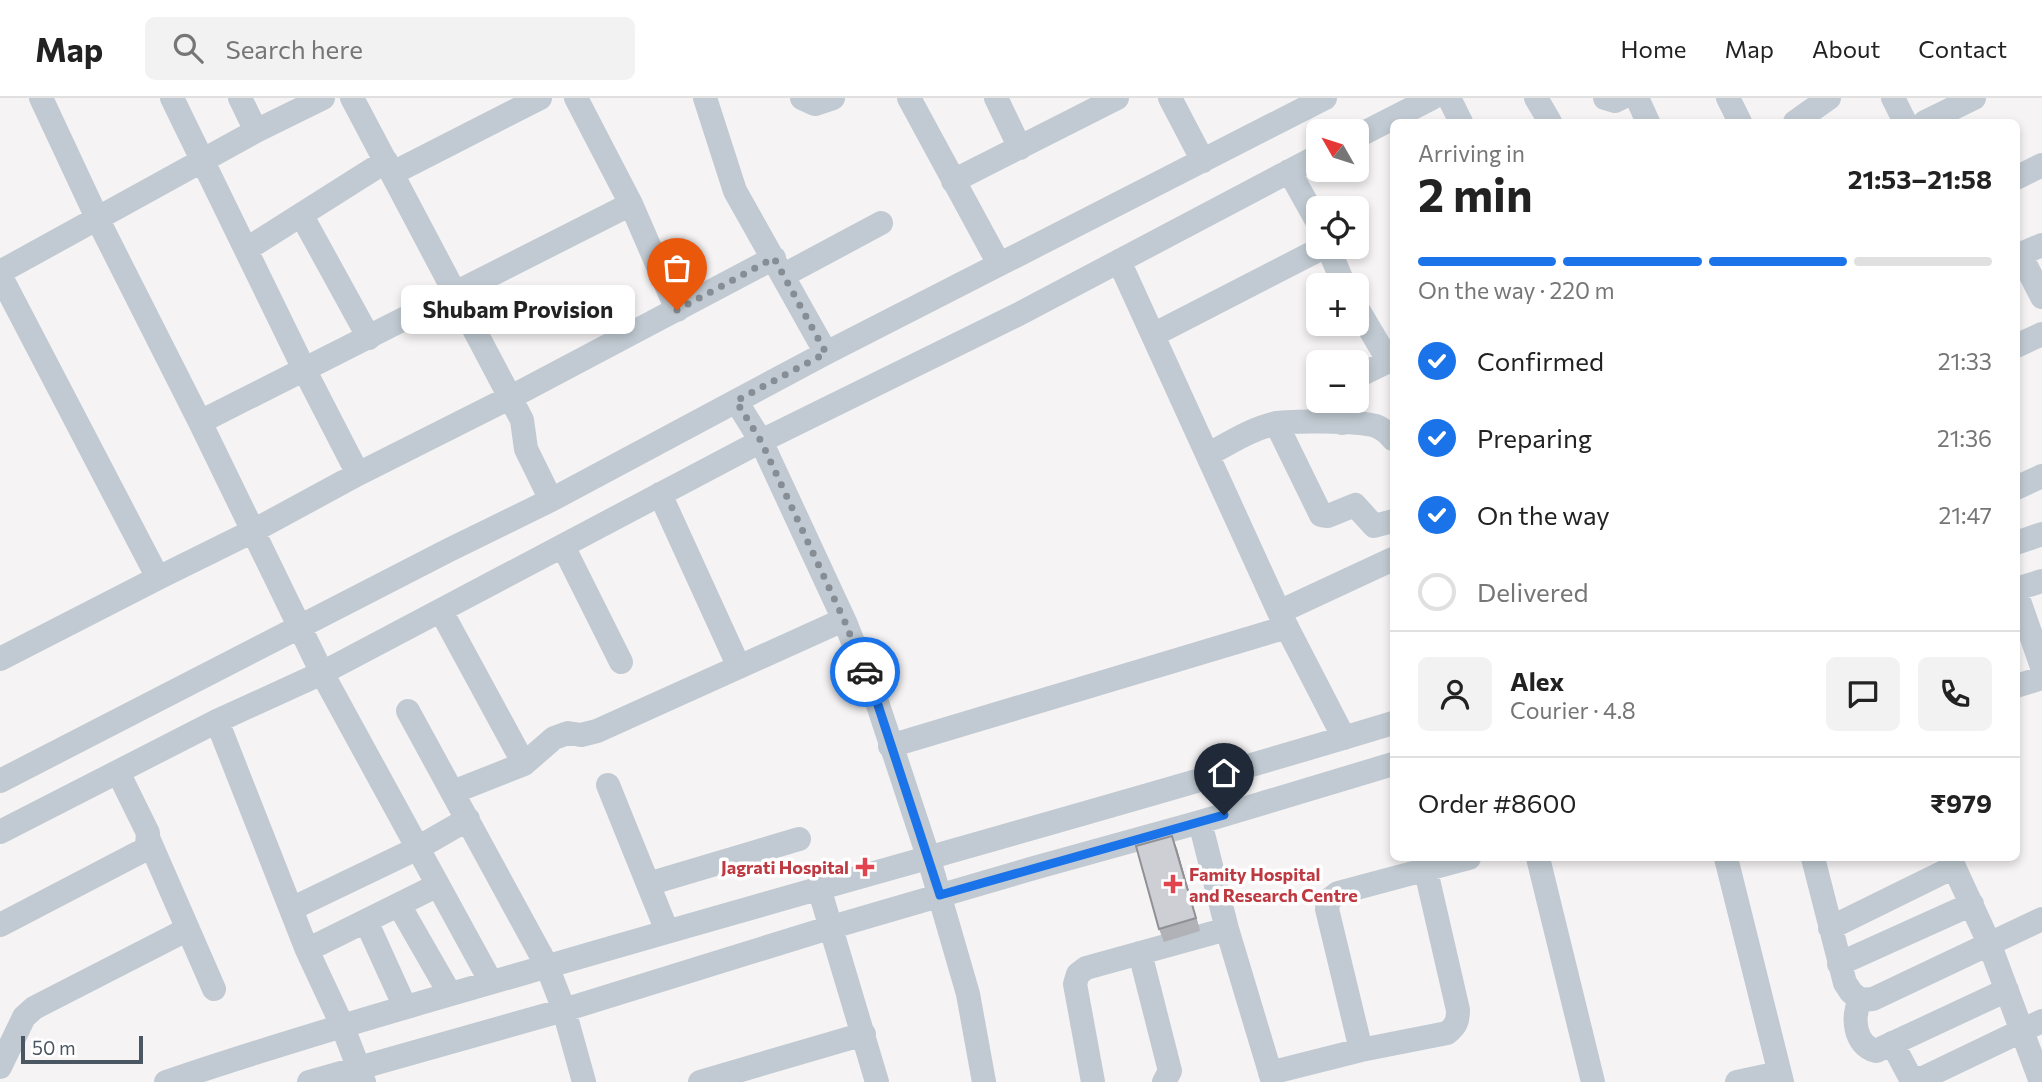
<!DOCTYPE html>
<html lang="en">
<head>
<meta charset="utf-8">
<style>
	body { margin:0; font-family:Commissioner,sans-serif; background:#f2f2f2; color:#222; height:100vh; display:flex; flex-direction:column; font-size:26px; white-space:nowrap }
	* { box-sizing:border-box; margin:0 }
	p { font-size:23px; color:#767676 }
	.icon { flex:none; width:38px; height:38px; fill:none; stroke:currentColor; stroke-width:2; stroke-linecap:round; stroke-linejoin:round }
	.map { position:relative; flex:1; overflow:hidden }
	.sheet { position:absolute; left:1390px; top:21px; width:630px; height:742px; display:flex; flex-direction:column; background:#fff; border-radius:10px; box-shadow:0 4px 10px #0003 }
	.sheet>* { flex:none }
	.needle { width:46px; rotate:309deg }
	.fabs { position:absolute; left:1306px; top:21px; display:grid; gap:14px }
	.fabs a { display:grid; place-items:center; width:63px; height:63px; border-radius:10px; background:#fff; box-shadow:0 4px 10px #0003; font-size:35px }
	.scale { position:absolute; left:21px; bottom:18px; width:122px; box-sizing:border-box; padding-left:7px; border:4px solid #4a5661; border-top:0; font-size:19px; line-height:24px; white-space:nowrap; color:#4a5661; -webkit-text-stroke:5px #fff; paint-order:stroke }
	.pin { position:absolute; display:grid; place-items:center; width:60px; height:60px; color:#fff; margin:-72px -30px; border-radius:50% 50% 50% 0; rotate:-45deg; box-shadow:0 0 7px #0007 }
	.pin .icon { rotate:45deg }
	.courier { position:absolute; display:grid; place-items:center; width:70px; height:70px; margin:-35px; border:5px solid #1a73e8; border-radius:50%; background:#fff; color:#222; box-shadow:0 2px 9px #0007 }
	.bubble { position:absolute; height:49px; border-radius:10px; background:#fff; box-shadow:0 4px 10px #0003; font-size:23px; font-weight:700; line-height:49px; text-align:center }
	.summary em { font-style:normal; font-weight:700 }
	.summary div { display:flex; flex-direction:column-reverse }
	.summary { display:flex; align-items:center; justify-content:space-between; height:119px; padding:0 28px }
	h1 { font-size:46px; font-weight:700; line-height:52px }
	.bar { display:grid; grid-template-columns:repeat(4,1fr); gap:10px 7px; align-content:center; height:84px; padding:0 28px }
	.bar i { height:9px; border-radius:5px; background:#e0e0e0 }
	.bar .selected { background:#1a73e8 }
	.bar p { grid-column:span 4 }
	.line { display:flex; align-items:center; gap:18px; padding:0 28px; border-top:2px solid #e0e0e0 }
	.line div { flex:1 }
	.round { display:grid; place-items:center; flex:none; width:74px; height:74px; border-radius:10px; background:#f2f2f2 }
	ol { padding:0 28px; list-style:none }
	li { display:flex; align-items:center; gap:21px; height:77px }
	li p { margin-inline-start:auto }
	li .icon { padding:7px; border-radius:50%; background:#1a73e8; color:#fff; stroke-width:4 }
	li:last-child { color:#767676 }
	li i { width:38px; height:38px; border:4px solid #e0e0e0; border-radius:50% }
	header { display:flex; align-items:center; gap:42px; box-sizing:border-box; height:98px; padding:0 35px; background:#fff; border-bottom:2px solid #e0e0e0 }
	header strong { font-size:33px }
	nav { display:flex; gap:38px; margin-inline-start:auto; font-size:24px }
	.search { width:490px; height:63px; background:#f2f2f2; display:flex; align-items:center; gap:18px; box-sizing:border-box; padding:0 24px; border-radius:10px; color:#767676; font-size:26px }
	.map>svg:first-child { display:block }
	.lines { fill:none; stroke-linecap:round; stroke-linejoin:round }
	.minor { stroke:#c1cad2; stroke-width:24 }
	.wall { fill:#b0b2b7 }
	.shaded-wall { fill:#909195 }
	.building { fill:#cdcfd5; stroke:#909195; stroke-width:2 }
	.done { stroke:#868d94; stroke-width:7; stroke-dasharray:0 12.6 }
	.route { stroke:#1a73e8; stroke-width:9 }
	.health-dot { fill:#e0444e; stroke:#fff; stroke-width:2.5 }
	.labels { text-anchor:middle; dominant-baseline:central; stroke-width:7; stroke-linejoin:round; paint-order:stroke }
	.health-label { font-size:18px; font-weight:bold; fill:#be3a42; stroke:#fff; text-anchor:end }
</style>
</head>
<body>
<header>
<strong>Map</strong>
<div class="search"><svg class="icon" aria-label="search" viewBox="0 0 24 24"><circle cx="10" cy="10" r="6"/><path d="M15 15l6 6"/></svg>Search here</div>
<nav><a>Home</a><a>Map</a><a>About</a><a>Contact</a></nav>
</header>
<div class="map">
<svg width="2042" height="984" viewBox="0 0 2042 984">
	<rect width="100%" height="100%" fill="#f5f3f3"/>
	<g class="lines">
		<path class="minor" d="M41 0 98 122 200 324 322 575 491 884
			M172 0 304 271 358 376
			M240 0 256 33
			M352 0 522 322 526 351 551 402
			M576 0 631 106 677 212
			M705 0 735 93 826 255
			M802 0 815 6 833 0
			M909 0 999 166
			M996 0 1020 50
			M1170 0 1203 63
			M1449 0 1461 24
			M1536 0 1550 24
			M1605 0 1615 3 1621 0
			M1637 0 1648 24
			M1728 0 1740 24
			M1893 0 1905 24
			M1795 24 1829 0
			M1925 24 1974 0
			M1356 39 1432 0
			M1289 73 1318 125
			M393 75 540 0
			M2016 80 2042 67
			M953 83 1117 0
			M302 118 369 240
			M1328 149 1344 187
			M247 151 386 63
			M2020 156 2042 199
			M2016 158 2042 147
			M1119 163 1279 514 1344 640
			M0 174 256 33 323 0
			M0 177 158 480 253 433 358 376 511 299 774 160
			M784 177 881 125
			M1356 208 1388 262
			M1153 237 1324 149
			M2016 248 2042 236
			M1356 279 1393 261
			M736 303 761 343 845 524 877 604 928 758 968 896 984 984
			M1342 303V325
			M200 324 631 106
			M1276 325 1321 417 1328 418 1355 407 1374 428 1393 423
			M1209 356C1230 345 1249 332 1273 326 1289 322 1360 323 1376 328 1384 331 1388 335 1393 341
			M2016 390 2042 378
			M660 396 739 569
			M2016 445 2042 436
			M563 448 621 564
			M2016 491 2042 483
			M2016 494 2042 569
			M441 513 524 666
			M1279 514 1393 461
			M0 561 158 480
			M2016 588 2042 580
			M408 613 547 868 564 912 584 984
			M217 623 307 852 342 927 364 984
			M890 648 1287 529
			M0 683 449 452 551 402 826 255 1325 0
			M608 687 667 833
			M453 694 524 666 554 640 568 635 581 637 597 633 843 522
			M1200 724 1227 831 1273 984
			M0 734 217 623 322 575 761 343 1019 216 1318 58
			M149 742 214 891
			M1538 760 1593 984
			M1726 760 1782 984
			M1813 760 1845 885 1851 894 1860 902 1873 901 2042 821
			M1950 760 1989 845 2041 984
			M648 786 799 741
			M819 790 877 984
			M399 807 450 896
			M291 811 416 751 468 721
			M366 823 405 909
			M0 827 142 753 147 748 148 735 118 674
			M1830 830 1954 769
			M307 852 436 788
			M1140 855 1170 973 1164 984
			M1839 866 1972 806
			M1860 902C1852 919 1854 947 1876 953L2007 892
			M1892 945 1909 977 1921 981 2042 923
			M1361 952 1327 811 1329 802 1338 795 1469 760
			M0 969 24 919 34 910 188 831
			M1270 975 1361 952 1447 935C1456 928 1458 923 1458 912L1426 773
			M166 984C296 940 427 903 559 865 837 784 1116 709 1393 625
			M309 984 564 912 832 829 1034 770 1200 724 1393 666
			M700 984 864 936
			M1093 984 1075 886 1078 876 1086 870 1227 831
			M1737 984 1779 975"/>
	</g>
	<path class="wall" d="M1177 751 1200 833 1164 844 1159 831Z"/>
	<path class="shaded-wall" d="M1172 738 1177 751 1200 833 1196 820Z"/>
	<path class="building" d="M1172 738 1196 820 1159 831 1136 748Z"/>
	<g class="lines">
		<path class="done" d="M677 212 774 160 826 255 736 303 761 343 845 524 865 574"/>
		<path class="route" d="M865 574 877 604 940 797 1224 717"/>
	</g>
	<g class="health-dot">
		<path d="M861.5 758.5h7v7h7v7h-7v7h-7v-7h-7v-7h7z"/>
		<path d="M1169.5 775.5h7v7h7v7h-7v7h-7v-7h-7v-7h7z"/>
	</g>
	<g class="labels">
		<g class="health-label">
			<text x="849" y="769">Jagrati Hospital</text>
			<text x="1189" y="776" text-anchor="start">Famity Hospital<tspan x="1189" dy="21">and Research Centre</tspan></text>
		</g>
	</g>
</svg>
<div class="fabs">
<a><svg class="needle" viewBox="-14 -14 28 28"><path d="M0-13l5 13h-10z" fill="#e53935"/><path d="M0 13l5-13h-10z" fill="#767676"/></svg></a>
<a><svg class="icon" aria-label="locate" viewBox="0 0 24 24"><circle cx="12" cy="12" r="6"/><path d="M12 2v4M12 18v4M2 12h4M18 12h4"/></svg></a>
<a>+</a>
<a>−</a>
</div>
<div class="scale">50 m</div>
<div class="pin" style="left:677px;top:212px;background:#ea580c"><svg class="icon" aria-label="bag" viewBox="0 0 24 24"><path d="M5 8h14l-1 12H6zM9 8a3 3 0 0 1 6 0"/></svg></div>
<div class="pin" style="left:1224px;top:717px;background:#1f2937"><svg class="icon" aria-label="home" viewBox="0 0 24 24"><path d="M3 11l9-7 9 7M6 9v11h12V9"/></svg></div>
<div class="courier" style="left:865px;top:574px"><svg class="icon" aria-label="car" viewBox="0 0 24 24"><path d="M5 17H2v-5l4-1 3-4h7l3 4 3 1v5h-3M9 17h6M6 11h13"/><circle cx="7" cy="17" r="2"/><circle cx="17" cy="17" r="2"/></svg></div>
<div class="bubble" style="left:401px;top:187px;width:234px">Shubam Provision</div>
<section class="sheet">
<div class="summary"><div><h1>2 min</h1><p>Arriving in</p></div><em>21:53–21:58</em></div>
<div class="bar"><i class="selected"></i><i class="selected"></i><i class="selected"></i><i></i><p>On the way · 220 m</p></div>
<ol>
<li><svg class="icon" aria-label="check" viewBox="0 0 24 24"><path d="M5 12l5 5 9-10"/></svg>Confirmed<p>21:33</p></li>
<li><svg class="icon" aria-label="check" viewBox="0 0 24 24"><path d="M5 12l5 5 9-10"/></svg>Preparing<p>21:36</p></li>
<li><svg class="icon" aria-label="check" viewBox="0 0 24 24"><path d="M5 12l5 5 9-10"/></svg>On the way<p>21:47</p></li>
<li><i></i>Delivered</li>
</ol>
<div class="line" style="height:126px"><a class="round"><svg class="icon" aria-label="person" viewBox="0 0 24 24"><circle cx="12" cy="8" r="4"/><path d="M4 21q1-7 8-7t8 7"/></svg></a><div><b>Alex</b><p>Courier · 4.8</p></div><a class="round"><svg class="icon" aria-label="chat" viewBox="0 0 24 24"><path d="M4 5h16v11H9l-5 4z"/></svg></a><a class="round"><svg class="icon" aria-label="phone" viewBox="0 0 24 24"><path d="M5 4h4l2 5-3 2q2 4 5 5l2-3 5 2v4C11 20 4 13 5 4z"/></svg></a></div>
<div class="line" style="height:91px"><div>Order #8600</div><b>₹979</b></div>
</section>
</div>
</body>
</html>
